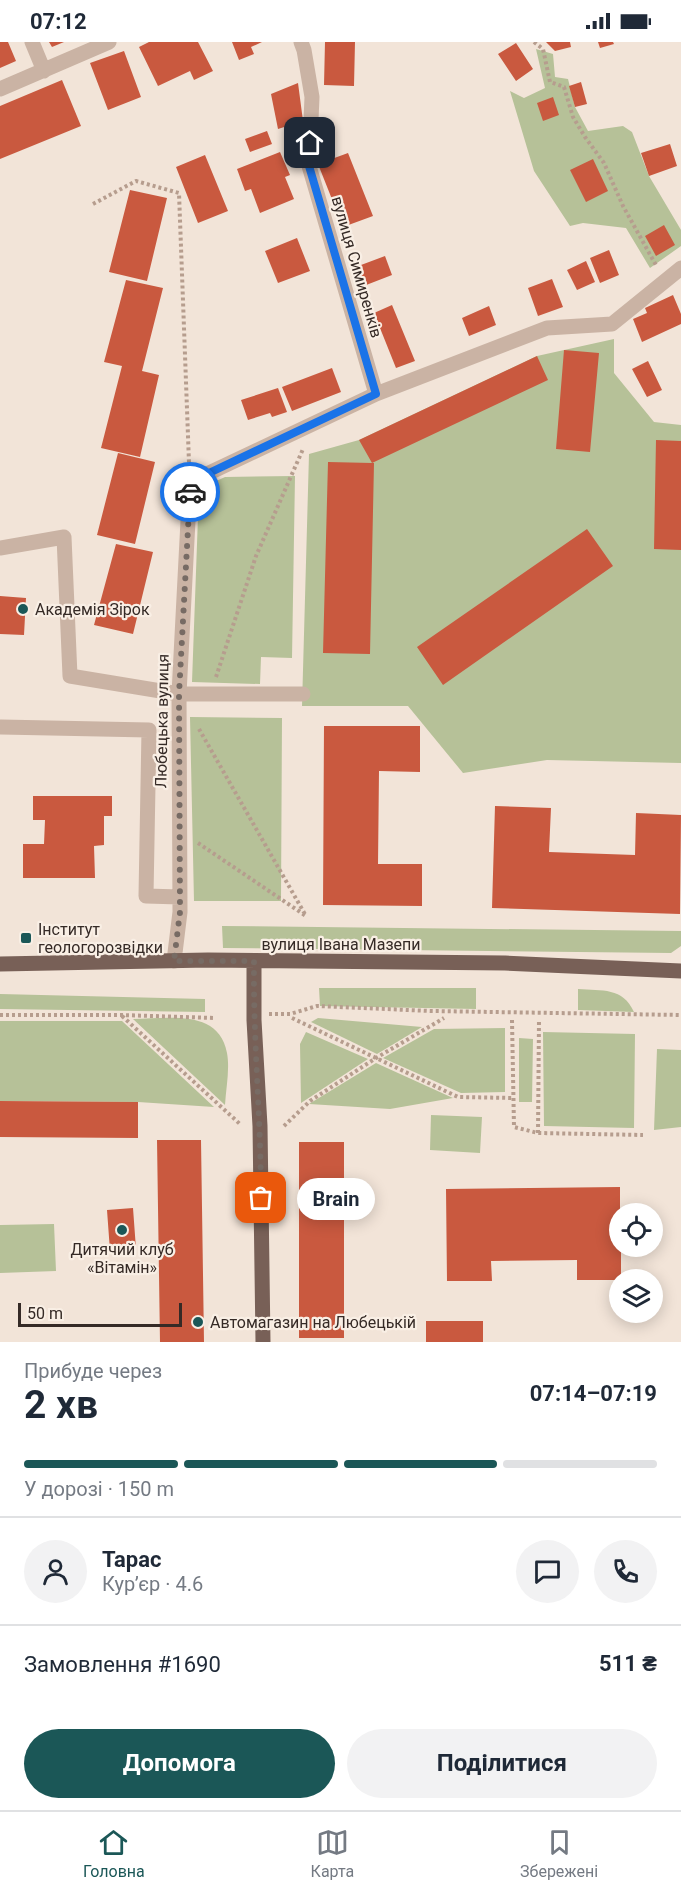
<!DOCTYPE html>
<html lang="uk">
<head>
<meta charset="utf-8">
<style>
	body { margin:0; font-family:Roboto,sans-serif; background:#f2f2f3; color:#1f2937; height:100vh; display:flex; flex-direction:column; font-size:22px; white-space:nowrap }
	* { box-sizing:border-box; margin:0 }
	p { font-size:20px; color:#747a83 }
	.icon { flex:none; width:33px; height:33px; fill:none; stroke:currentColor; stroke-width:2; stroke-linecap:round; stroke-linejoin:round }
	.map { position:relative; height:1300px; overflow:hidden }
	.drawer { display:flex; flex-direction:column; background:#fff; flex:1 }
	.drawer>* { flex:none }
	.buttons { position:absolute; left:609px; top:1161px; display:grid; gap:12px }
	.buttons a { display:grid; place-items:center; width:54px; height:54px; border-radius:50%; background:#fff; box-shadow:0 3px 15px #0003; font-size:30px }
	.scale { position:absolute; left:18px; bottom:15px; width:164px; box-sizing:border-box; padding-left:6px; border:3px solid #352a26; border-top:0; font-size:16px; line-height:21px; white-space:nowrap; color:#352a26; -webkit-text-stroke:4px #f9efe5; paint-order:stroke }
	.pin { position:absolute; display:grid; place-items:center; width:51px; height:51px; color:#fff; margin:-26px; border-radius:12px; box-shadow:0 3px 9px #0006 }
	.courier { position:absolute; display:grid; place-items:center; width:60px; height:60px; margin:-30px; border:4px solid #1a73e8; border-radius:50%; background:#fff; color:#222; box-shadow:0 2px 8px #0007 }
	.bubble { position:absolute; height:42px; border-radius:21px; background:#fff; box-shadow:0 3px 15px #0003; font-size:20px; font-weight:700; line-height:42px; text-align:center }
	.head em { font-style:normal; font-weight:700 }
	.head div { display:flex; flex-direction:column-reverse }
	.head { display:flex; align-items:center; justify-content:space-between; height:102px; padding:0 24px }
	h1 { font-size:39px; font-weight:700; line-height:45px }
	.bar { display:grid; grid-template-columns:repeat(4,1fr); gap:9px 6px; align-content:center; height:72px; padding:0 24px }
	.bar i { height:8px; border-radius:4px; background:#e0e1e3 }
	.bar .current { background:#1b5757 }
	.bar p { grid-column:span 4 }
	.line { display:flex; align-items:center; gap:15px; padding:0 24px; border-top:2px solid #e0e1e3 }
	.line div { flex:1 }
	.round { display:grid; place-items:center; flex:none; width:63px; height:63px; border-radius:32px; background:#f2f2f3 }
	.primary-button { display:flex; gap:12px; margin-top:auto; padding:12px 24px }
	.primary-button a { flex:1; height:69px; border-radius:36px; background:#1b5757; color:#fff; font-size:24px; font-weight:700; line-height:69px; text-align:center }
	.primary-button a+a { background:#f2f2f3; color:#1f2937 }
	.status { display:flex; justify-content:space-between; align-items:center; height:42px; padding:0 30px; background:#fff; direction:ltr }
	.status svg { height:16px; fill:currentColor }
	.dock { display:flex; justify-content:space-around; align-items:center; height:84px; border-top:2px solid #e0e1e3; background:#fff; font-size:16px; color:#747a83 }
	.dock a { display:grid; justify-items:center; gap:3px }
	.dock .current { color:#1b5757 }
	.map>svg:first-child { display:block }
	.green { fill:#b6c198 }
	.building { fill:#c9593f }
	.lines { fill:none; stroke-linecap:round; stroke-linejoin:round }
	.path { stroke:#b69d8e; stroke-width:4; stroke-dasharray:3 3; stroke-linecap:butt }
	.minor { stroke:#cab3a4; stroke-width:15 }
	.major { stroke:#786057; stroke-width:15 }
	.done { stroke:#776b64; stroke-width:6; stroke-dasharray:0 10.8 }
	.route { stroke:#1a73e8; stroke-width:8 }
	.poi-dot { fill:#1b5757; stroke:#f9efe5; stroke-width:2 }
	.labels { text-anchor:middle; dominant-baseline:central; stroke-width:4.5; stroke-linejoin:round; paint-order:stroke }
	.street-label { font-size:16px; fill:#352a26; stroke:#f9efe5 }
	.poi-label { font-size:16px; fill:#352a26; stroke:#f9efe5; text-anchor:start }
</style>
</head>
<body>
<div class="status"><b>07:12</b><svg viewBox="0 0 49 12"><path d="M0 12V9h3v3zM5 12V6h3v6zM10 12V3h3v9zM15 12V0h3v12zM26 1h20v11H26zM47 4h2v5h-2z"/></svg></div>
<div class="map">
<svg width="681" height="1300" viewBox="0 0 681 1300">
	<rect width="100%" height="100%" fill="#f2e4d8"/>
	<path class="green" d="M536 7 553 12 555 35 568 37 575 65 588 89 623 84 632 90 649 134 681 188V204L650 226 626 186 583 181 570 184 534 129 510 49 524 56 545 46Z
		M614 297V331L654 380 681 383V721L547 718 463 731 408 664H302L309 412 359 398 537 314Z
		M295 434 292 616 261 615 260 642 192 640 199 447 225 435Z
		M190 675 282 676 281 859H194Z
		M222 884 681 889V904L671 911 223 906Z
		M319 946H476V967L320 964Z
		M578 947C602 949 623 945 634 970L578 968Z
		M0 952 205 957V970L0 967Z
		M318 976 422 985 377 1012 311 980Z
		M133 977C167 977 219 966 227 1011 230 1027 226 1046 225 1063Z
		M0 979H122L214 1065 138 1060 0 1059Z
		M505 986V1050L461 1051 383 1016 434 987Z
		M306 990 368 1017 301 1061 300 1002Z
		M543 990 635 992 634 1086 544 1084Z
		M519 996 533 997 532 1060H519Z
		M657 1007 681 1008V1085L654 1088Z
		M376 1021 453 1056 390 1067 309 1062Z
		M431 1073 482 1075 480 1111 430 1108Z
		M54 1182 56 1229 0 1231V1183Z"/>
	<path class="building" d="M0 0H8L16 19 0 26Z
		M49 0H64L52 5Z
		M149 0H198L213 29 194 38 190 29 158 44 139 5Z
		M232 0H262L251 5 254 12 239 18Z
		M325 0H355L354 44 324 43Z
		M546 0H570L571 5 555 9Z
		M598 0H613L614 2 600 6Z
		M516 1 533 27 516 39 498 12Z
		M124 9 141 55 108 68 90 21Z
		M62 38 81 84 0 117V64Z
		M581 40 587 62 575 65 569 44Z
		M298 41 303 79 278 87 271 52Z
		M553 55 559 73 543 79 537 61Z
		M267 89 272 102 250 110 245 97Z
		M670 102 677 124 649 134 641 111Z
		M280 110 290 133 285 135 294 157 260 171 251 147 245 149 237 127Z
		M348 111 373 174 343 185 318 122Z
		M205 113 228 169 198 181 176 125Z
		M593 117 608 149 586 160 570 128Z
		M130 148 167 156 147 239 109 230Z
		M664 183 675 203 656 214 645 194Z
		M297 196 310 229 278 241 265 209Z
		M609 208 619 233 600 241 590 216Z
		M385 214 392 233 361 245 353 226Z
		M586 219 595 240 577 248 567 228Z
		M552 237 563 265 538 274 528 246Z
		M126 238 163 246 142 329 159 333 140 415 101 406 122 324 104 320Z
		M673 253 681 272V282L642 300 633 277 647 271 645 266Z
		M392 263 415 319 396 326 374 271Z
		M489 264 496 283 469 294 462 276Z
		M564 308 599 311 590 410 556 407Z
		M537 314 548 338 372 421H374L370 612 323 611 328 420 372 421 359 398Z
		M648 319 662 348 647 355 632 327Z
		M332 326 341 350 292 369 282 345Z
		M278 346 287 370 272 375 270 371 248 378 241 358Z
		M656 398 681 399V508L654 507Z
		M118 411 155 420 135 502 97 493Z
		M587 487 613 524 443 643 417 605Z
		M116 502 153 510 133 592 94 583Z
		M0 554 26 556 24 593 0 592Z
		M324 684H420V730L379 729 378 822H422V864L323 863Z
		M33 754H112V774H104V803L94 804 95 836H23V802H44L45 778H33Z
		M495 764 551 766 549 810 635 813 636 771 681 773 680 872 492 866Z
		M0 1059 138 1060V1096L0 1095Z
		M157 1098H201L204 1300H160Z
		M299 1100H344V1296H299Z
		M620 1145V1204H621V1238H577V1218L491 1219 492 1239H447L446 1147Z
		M133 1166 136 1207 110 1209 107 1168Z
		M426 1279H483V1300H426Z"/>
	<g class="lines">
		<path class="path" d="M534 0 543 7 550 40 564 45 573 75 585 95 604 121 623 164 657 225
			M93 162 136 139 179 151 189 421
			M216 635 256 514 303 407
			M199 687 306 874
			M198 801 306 874
			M269 972H290L317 964 431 969 681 973
			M0 973H121L215 976
			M122 974 241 1083
			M292 976 458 1055 513 1056
			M512 978 514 1085 538 1091 643 1093
			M284 1084 310 1059 376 1016 444 976
			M538 1091 539 978"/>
		<path class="minor" d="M32 0 44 29
			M301 0 304 8 312 55 309 124 376 352
			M0 47 109 0
			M0 506 64 495 70 634 179 652H303
			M1 685 149 688 146 854 180 855
			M174 919 180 870 179 652 190 440 376 352 547 286 612 282 681 226"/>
		<path class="major" d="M254 919V978L260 1084 263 1300
			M0 922 208 918 505 921 681 929"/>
	</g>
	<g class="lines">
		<path class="done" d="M190 450 179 652 180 870 174 919H254C253 998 261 1077 261 1156"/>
		<path class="route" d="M190 450V440L376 352 309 124 310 101"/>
	</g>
	<g class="poi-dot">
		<circle cx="23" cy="567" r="6"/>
		<rect x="20" y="890" width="12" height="12" rx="3"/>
		<circle cx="122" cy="1188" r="6"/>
		<circle cx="198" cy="1280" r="6"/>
	</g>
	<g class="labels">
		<g class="street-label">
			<text transform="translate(357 225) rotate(74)">вулиця Симиренків</text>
			<text transform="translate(162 679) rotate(-89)">Любецька вулиця</text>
			<text x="341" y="902">вулиця Івана Мазепи</text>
		</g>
		<g class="poi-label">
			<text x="35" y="567">Академія Зірок</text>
			<text x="38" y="887">Інститут<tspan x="38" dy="18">геологорозвідки</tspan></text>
			<text x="122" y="1207" text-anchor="middle">Дитячий клуб<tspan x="122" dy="18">«Вітамін»</tspan></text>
			<text x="210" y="1280">Автомагазин на Любецькій</text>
		</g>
	</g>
</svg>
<div class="buttons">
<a><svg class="icon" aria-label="locate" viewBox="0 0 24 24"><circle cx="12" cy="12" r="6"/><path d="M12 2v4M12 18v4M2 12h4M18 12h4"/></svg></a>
<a><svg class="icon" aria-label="layers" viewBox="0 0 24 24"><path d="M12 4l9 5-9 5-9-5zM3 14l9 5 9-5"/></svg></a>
</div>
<div class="scale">50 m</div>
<div class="pin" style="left:261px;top:1156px;background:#ea580c"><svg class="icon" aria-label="bag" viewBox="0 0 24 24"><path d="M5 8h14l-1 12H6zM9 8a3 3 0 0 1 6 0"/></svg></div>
<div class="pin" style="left:310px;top:101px;background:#1f2937"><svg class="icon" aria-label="home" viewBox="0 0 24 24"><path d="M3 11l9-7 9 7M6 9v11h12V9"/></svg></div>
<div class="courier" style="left:190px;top:450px"><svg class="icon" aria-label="car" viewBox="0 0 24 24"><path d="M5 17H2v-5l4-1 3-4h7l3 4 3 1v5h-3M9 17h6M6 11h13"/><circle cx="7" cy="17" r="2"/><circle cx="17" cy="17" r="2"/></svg></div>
<div class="bubble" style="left:297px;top:1136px;width:78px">Brain</div>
</div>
<section class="drawer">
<div class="head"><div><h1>2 хв</h1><p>Прибуде через</p></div><em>07:14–07:19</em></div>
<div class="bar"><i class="current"></i><i class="current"></i><i class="current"></i><i></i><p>У дорозі · 150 m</p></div>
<div class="line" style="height:108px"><a class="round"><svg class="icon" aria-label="person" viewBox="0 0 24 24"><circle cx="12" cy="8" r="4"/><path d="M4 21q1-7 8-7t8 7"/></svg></a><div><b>Тарас</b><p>Кур’єр · 4.6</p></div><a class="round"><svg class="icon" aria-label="chat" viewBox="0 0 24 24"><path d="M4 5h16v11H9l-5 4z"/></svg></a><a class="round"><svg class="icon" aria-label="phone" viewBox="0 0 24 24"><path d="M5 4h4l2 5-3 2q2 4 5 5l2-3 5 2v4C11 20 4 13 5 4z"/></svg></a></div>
<div class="line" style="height:78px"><div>Замовлення #1690</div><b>511 ₴</b></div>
<div class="primary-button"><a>Допомога</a><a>Поділитися</a></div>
</section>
<nav class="dock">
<a class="current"><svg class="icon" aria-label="home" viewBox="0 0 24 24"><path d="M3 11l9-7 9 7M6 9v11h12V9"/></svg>Головна</a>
<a><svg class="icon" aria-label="map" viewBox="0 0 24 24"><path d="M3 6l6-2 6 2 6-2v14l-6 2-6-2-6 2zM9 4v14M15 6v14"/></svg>Карта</a>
<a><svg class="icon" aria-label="saved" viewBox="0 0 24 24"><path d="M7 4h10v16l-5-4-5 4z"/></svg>Збережені</a>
</nav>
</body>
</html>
